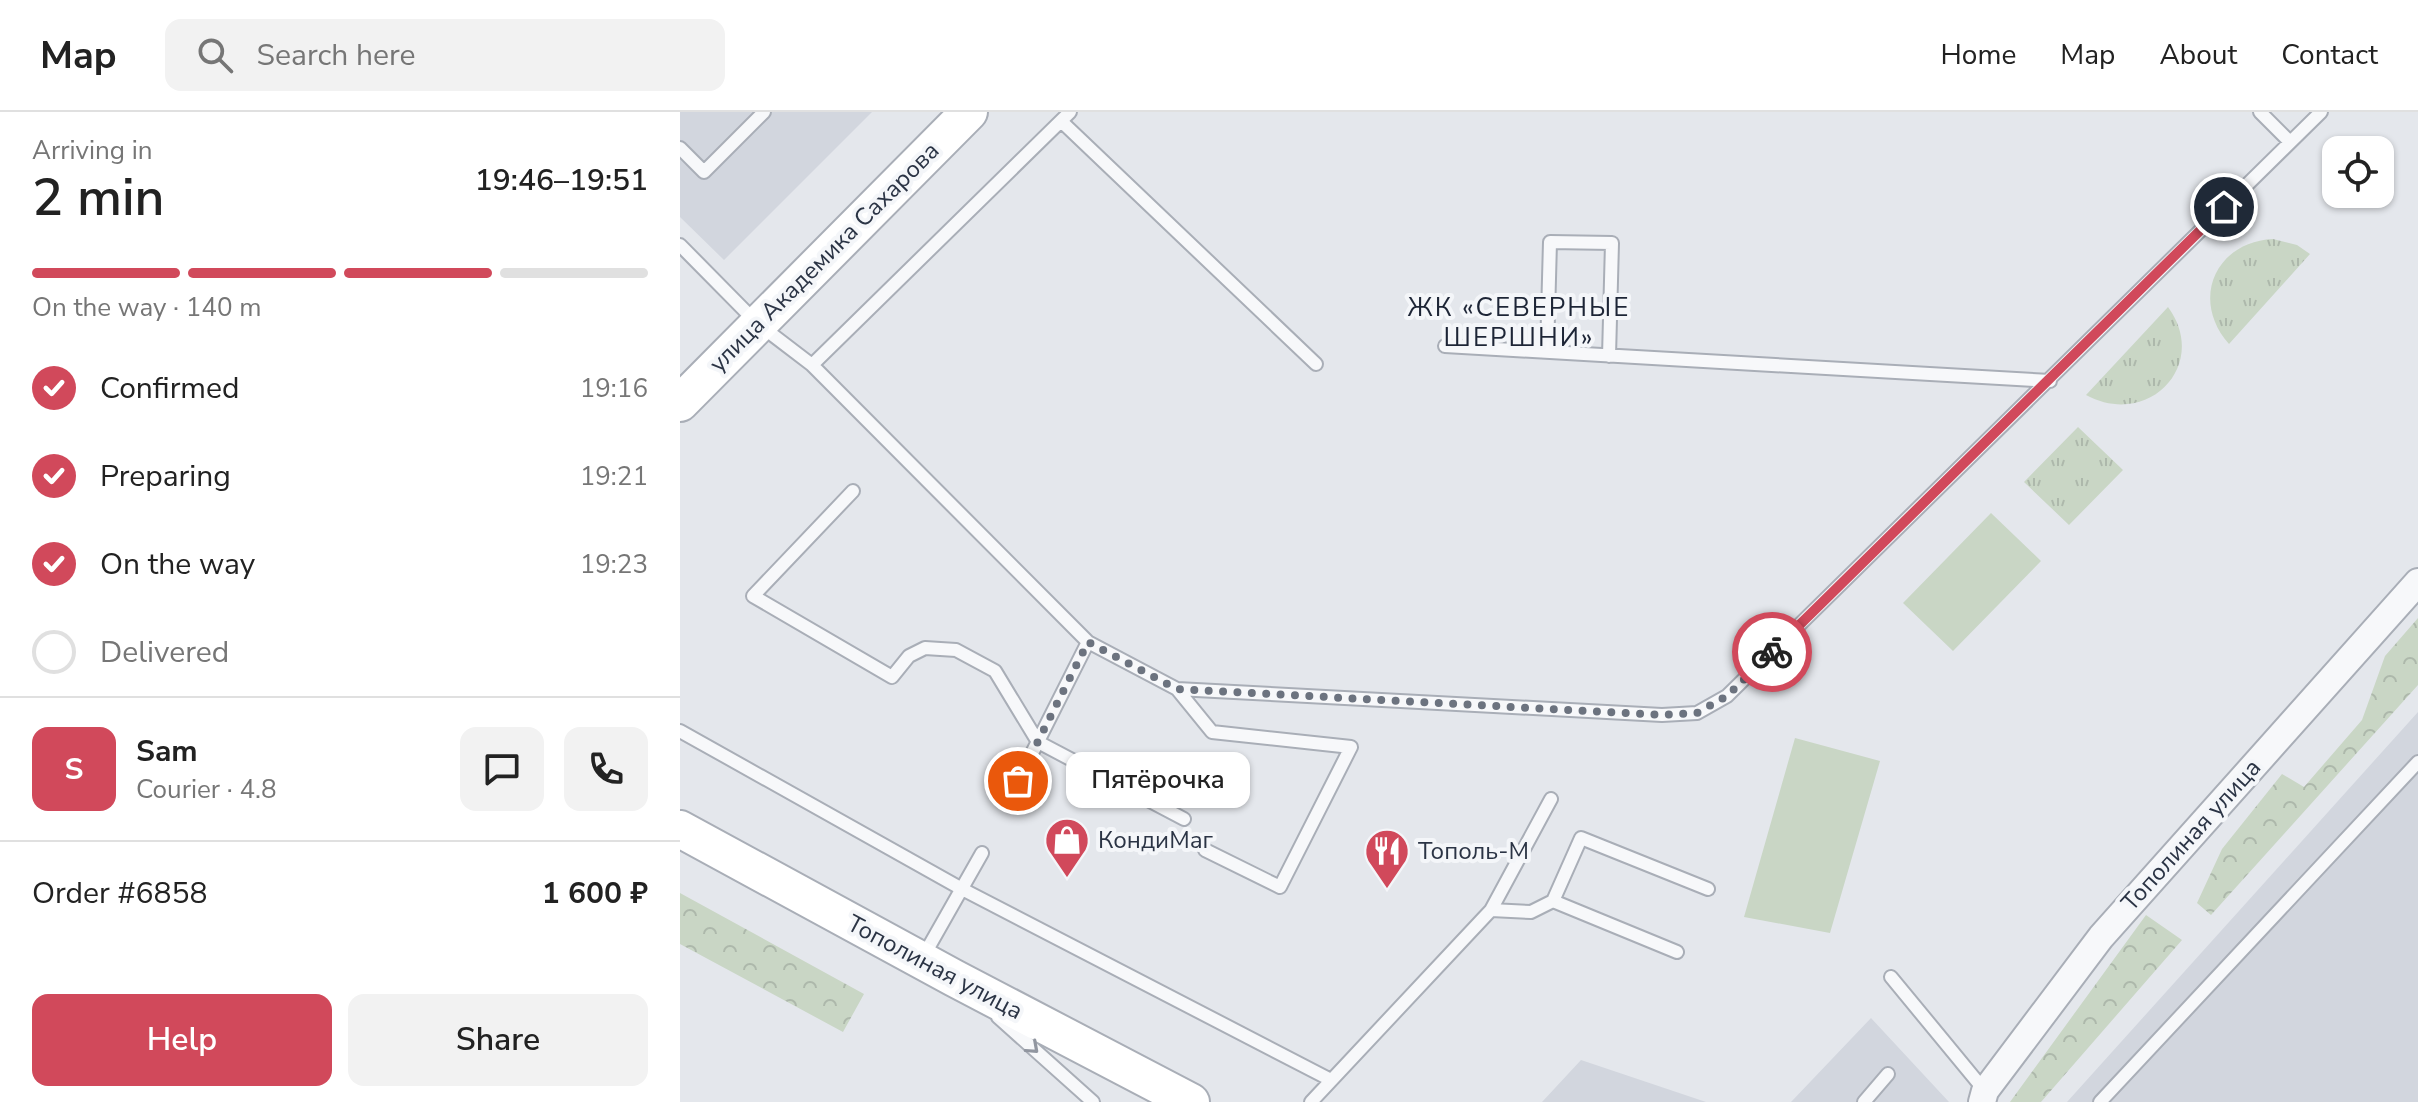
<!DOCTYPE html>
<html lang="en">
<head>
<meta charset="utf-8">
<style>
	body { margin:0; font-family:"Nunito Sans",sans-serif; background:#f2f2f2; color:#222; height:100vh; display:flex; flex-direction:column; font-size:30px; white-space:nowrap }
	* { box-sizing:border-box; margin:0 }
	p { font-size:26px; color:#767676 }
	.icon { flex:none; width:44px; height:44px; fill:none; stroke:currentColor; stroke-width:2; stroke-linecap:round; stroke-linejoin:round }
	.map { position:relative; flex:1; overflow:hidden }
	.side { display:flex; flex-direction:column; background:#fff; width:680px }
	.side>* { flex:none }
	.fabs { position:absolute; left:1642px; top:24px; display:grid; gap:16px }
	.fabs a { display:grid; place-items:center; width:72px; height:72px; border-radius:16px; background:#fff; box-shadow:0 2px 6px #0004; font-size:40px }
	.pin { position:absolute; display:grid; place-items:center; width:68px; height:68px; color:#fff; margin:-34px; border:4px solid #fff; border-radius:50%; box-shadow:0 2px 8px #0007 }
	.courier { position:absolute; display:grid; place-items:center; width:80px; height:80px; margin:-40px; border:6px solid #d1495b; border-radius:50%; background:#fff; color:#222; box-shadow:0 2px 10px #0007 }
	.bubble { position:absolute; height:56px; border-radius:16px; background:#fff; box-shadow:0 2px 6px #0004; font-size:26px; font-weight:600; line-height:56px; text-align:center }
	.head em { font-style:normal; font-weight:600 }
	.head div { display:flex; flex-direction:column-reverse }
	.head { display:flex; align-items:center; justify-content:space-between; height:136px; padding:0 32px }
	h1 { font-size:52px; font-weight:600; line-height:60px }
	.bar { display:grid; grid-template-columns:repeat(4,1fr); gap:12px 8px; align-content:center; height:96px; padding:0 32px }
	.bar i { height:10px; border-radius:6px; background:#e0e0e0 }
	.bar .current { background:#d1495b }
	.bar p { grid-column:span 4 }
	.line { display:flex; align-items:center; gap:20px; padding:0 32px; border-top:2px solid #e0e0e0 }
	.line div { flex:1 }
	.round { display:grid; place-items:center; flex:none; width:84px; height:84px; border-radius:16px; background:#f2f2f2 }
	ol { padding:0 32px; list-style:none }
	li { display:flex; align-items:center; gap:24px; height:88px }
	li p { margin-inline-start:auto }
	li .icon { padding:8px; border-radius:50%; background:#d1495b; color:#fff; stroke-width:4 }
	li:last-child { color:#767676 }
	li i { width:44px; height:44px; border:4px solid #e0e0e0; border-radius:50% }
	.action { display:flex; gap:16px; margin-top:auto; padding:16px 32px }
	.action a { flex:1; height:92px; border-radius:16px; background:#d1495b; color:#fff; font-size:32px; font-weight:600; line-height:92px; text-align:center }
	.action a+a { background:#f2f2f2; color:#222 }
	header { display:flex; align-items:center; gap:48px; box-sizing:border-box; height:112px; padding:0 40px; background:#fff; border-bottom:2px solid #e0e0e0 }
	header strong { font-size:38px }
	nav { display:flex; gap:44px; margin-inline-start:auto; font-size:28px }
	.search { width:560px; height:72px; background:#f2f2f2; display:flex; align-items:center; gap:20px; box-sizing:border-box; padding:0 28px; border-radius:16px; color:#767676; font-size:30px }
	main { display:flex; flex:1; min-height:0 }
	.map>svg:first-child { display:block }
	.built { fill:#d2d6de }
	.grass { fill:#c9d6c5 }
	.forest { fill:url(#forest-crowns) }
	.park { fill:url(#park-tufts) }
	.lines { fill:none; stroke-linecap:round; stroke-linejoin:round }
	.lane-casing { stroke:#a9aeb7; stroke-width:16 }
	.street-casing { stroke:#a9aeb7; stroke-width:30 }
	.secondary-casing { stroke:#a9aeb7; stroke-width:40 }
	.lane { stroke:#f7f8fa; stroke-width:12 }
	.street { stroke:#f7f8fa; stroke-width:26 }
	.secondary { stroke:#fff; stroke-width:36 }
	.oneway { stroke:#9196a0 }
	.done { stroke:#6c737f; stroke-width:8; stroke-dasharray:0 14.4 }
	.route { stroke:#d1495b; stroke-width:10 }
	.labels { text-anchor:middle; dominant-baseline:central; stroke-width:8; stroke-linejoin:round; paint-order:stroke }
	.street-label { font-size:24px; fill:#2b3445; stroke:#f4f6f9 }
	.poi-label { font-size:24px; fill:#2b3445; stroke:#f4f6f9; text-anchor:start }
	.neighbourhood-label { font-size:26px; letter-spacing:2px; fill:#1d2536; stroke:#f4f6f9 }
</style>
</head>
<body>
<header>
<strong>Map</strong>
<div class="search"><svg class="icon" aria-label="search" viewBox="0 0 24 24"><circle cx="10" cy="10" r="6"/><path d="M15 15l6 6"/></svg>Search here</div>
<nav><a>Home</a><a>Map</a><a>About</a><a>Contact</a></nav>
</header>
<main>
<section class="side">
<div class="head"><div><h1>2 min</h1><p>Arriving in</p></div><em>19:46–19:51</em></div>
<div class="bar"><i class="current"></i><i class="current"></i><i class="current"></i><i></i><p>On the way · 140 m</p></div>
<ol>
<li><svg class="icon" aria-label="check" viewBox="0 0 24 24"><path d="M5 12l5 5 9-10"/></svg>Confirmed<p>19:16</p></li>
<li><svg class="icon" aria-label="check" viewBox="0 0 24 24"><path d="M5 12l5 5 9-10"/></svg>Preparing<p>19:21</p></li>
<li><svg class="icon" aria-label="check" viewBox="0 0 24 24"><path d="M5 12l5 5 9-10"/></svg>On the way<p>19:23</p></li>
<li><i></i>Delivered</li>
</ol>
<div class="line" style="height:144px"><b class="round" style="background:#d1495b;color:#fff">S</b><div><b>Sam</b><p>Courier · 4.8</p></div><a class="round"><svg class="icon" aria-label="chat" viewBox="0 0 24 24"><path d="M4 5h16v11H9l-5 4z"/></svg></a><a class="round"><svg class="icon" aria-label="phone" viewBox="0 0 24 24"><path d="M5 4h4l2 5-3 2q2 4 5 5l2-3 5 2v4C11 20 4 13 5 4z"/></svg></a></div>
<div class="line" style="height:104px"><div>Order #6858</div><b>1 600 ₽</b></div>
<div class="action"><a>Help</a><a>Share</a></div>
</section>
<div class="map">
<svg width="1738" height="990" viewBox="0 0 1738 990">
	<defs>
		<pattern id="forest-crowns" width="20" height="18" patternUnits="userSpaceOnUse" patternTransform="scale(2)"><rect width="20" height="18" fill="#c9d6c5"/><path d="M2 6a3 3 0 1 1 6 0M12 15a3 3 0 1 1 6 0" fill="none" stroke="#adb8ab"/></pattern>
		<pattern id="park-tufts" width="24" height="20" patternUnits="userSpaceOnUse" patternTransform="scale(2)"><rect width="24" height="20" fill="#c9d6c5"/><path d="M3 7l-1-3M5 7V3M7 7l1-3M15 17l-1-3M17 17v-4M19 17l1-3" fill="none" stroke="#adb8ab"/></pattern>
	</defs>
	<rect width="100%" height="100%" fill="#e4e7ec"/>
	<path class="built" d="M0 0H192L44 148 0 105Z
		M1738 600V990H1387Z
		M1191 906 1269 990H1111Z
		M901 948 1026 990H862Z"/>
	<path class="grass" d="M1311 401 1361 449 1273 539 1223 491Z
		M1115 626 1200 649 1150 821 1064 805Z"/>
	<path class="forest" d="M1738 506V573L1531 803 1517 791 1542 737 1602 662 1624 675 1682 608 1705 544Z
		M0 781 184 882 163 920 0 832Z
		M1466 803 1502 828 1361 990H1330Z"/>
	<path class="park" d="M1593 127 1617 133 1630 142 1549 232C1510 188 1535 130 1593 127Z
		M1488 195C1530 252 1469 317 1406 283Z
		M1398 315 1443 358 1389 413 1344 370Z"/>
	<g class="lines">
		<g class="lane-casing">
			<path id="lane" d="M390 0 132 253 408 530 497 577 982 603 1017 601 1047 584 1641 0
				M1580 0 1610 30
				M381 9 636 252
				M0 36 24 60 84 0
				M0 133 77 211 132 253
				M765 234 1370 269
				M867 240 870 130 932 131 929 244
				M173 379 73 484 212 565 229 544 245 536 276 538 315 559 358 630 504 707
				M497 577 532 620 671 635 600 775 525 738
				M0 619 282 777 651 968
				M338 669 408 530
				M873 789 901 726 1028 777
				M811 798 871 687
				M243 845 302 741
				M1211 865 1305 979
				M318 905 413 990
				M631 990 811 798 851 800 873 789 997 840
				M1184 990 1208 962
				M1420 990 1738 650"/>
		</g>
		<g class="street-casing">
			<path id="street" d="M1302 990 1305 979 1421 825 1738 470"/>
		</g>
		<g class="secondary-casing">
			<path id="secondary" d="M0 291 289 0
				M0 717 274 866 511 990"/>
		</g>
		<use href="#lane" class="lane"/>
		<use href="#street" class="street"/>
		<use href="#secondary" class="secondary"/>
	</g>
	<defs><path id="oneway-chevron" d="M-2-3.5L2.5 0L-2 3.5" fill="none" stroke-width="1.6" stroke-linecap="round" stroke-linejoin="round" transform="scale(2)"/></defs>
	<use class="oneway" href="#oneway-chevron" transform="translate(353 936) rotate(42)"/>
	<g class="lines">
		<path class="done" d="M338 669 408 530 497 577 982 603 1017 601 1047 584 1092 540"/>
		<path class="route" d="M1092 540 1544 95"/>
	</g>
	<defs>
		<g id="shop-pin" transform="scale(2.3)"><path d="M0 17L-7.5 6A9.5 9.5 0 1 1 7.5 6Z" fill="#d1495b" stroke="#f4f6f9"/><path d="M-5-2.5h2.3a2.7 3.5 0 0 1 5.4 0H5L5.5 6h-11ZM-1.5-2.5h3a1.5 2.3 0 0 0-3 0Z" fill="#fff"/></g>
		<g id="restaurant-pin" transform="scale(2.3)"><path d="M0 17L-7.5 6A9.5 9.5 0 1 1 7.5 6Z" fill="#d1495b" stroke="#f4f6f9"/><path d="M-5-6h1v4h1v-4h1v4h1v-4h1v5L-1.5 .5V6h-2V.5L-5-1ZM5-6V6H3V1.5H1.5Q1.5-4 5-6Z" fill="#fff"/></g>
	</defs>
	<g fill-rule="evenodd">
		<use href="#shop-pin" x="387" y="728"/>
		<use href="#restaurant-pin" x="707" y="739"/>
	</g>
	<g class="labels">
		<g class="street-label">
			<text transform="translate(144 145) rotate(-45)">улица Академика Сахарова</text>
			<text transform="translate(1511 723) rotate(-48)">Тополиная улица</text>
			<text transform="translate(255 855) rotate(28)">Тополиная улица</text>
		</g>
		<g class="poi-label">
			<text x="418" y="728">КондиМаг</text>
			<text x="738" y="739">Тополь-М</text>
		</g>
		<g class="neighbourhood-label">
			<text x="839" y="195">ЖК «СЕВЕРНЫЕ<tspan x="839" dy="30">ШЕРШНИ»</tspan></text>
		</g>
	</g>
</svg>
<div class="fabs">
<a><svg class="icon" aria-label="locate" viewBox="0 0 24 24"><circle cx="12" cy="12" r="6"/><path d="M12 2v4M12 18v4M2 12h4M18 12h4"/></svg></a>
</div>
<div class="pin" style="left:338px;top:669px;background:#ea580c"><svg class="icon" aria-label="bag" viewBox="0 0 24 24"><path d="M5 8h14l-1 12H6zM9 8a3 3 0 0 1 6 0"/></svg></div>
<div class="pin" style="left:1544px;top:95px;background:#1f2937"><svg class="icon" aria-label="home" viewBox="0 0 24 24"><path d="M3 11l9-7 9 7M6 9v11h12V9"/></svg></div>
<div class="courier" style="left:1092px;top:540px"><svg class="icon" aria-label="bike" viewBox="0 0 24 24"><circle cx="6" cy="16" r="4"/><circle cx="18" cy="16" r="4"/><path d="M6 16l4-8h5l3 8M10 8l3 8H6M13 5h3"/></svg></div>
<div class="bubble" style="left:386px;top:640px;width:184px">Пятёрочка</div>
</div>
</main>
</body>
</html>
